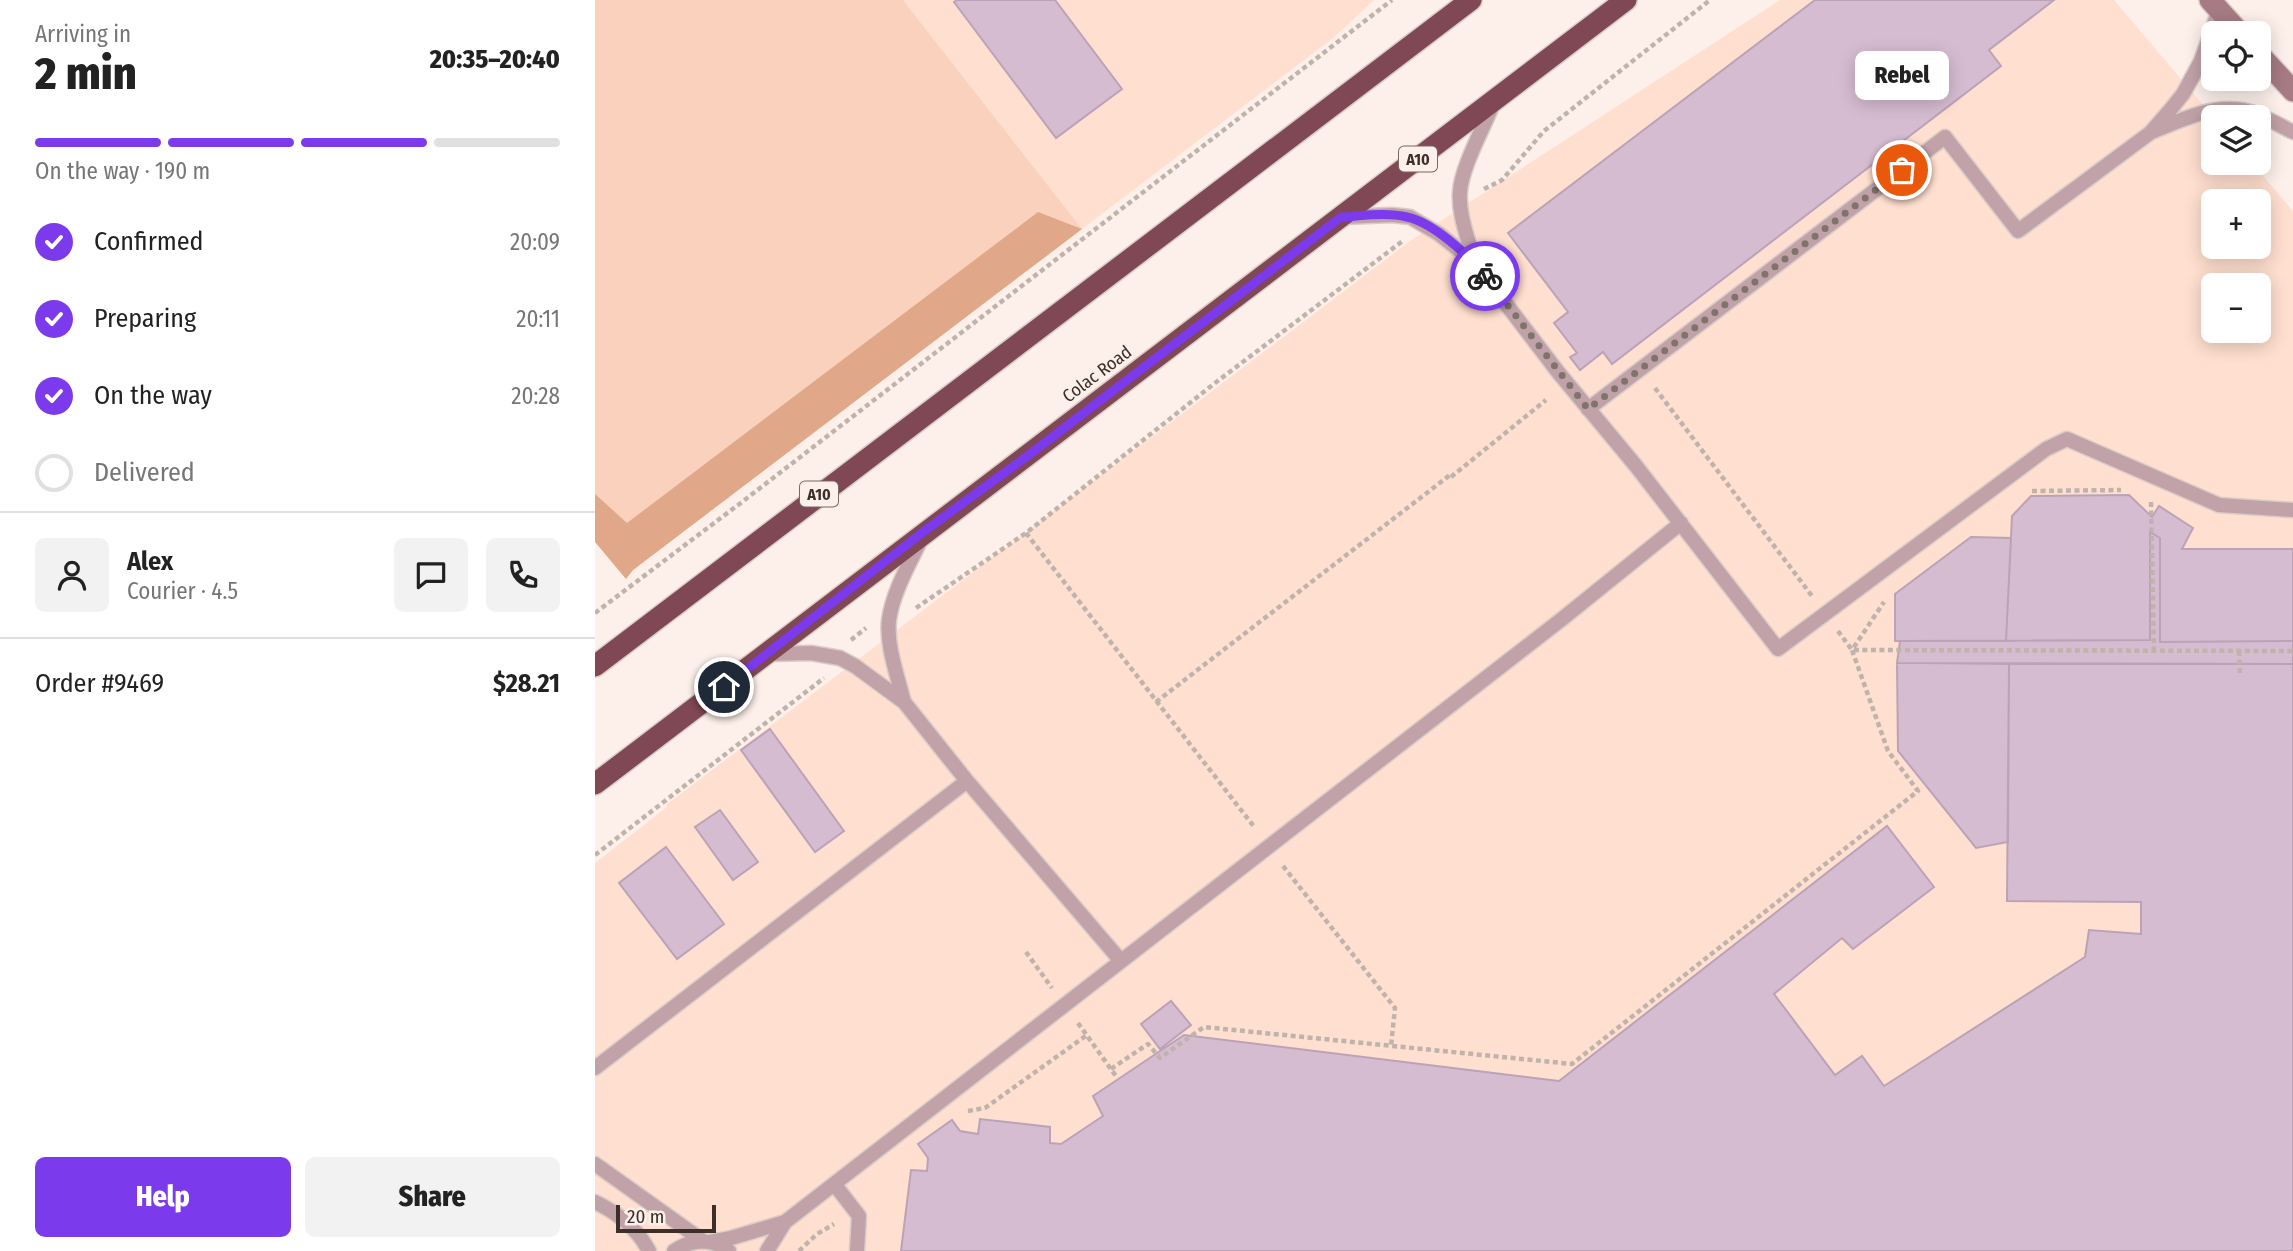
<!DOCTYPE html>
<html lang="en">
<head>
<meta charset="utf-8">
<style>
	body { margin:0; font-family:"Fira Sans Condensed",sans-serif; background:#f2f2f2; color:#222; height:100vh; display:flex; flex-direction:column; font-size:26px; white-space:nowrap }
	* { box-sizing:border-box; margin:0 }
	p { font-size:23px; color:#767676 }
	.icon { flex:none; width:38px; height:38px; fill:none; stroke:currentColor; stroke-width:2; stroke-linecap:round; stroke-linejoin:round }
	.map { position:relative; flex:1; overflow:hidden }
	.sheet { display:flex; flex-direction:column; background:#fff; width:595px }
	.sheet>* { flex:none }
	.fabs { position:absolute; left:1606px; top:21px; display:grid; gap:14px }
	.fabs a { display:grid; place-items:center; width:70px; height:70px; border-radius:10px; background:#fff; box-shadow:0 4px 18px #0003; font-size:35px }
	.scale { position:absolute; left:21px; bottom:18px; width:100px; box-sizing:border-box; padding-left:7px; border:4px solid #3b2f28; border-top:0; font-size:19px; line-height:24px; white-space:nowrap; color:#3b2f28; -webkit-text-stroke:5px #fdf0ea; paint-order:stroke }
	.pin { position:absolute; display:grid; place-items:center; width:60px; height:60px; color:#fff; margin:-30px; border:4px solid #fff; border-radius:50%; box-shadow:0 2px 7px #0007 }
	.courier { position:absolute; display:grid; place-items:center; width:70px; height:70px; margin:-35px; border:5px solid #7c3aed; border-radius:50%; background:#fff; color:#222; box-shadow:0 2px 9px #0007 }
	.bubble { position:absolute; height:49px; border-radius:10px; background:#fff; box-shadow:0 4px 18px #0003; font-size:23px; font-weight:800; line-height:49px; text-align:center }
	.head em { font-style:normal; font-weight:800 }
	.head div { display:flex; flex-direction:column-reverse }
	.head { display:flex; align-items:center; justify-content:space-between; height:119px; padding:0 35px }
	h1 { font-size:46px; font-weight:800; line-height:52px }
	.bar { display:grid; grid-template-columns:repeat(4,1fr); gap:10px 7px; align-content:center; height:84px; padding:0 35px }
	.bar i { height:9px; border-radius:5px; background:#e0e0e0 }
	.bar .selected { background:#7c3aed }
	.bar p { grid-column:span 4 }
	.line { display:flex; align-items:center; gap:18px; padding:0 35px; border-top:2px solid #e0e0e0 }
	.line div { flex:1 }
	.round { display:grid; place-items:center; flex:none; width:74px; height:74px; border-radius:10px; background:#f2f2f2 }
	ol { padding:0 35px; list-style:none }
	li { display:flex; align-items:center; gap:21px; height:77px }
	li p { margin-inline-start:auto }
	li .icon { padding:7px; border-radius:50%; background:#7c3aed; color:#fff; stroke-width:4 }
	li:last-child { color:#767676 }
	li i { width:38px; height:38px; border:4px solid #e0e0e0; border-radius:50% }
	.primary-button { display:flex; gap:14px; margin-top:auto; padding:14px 35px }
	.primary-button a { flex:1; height:80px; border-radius:10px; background:#7c3aed; color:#fff; font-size:28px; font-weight:800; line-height:80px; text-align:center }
	.primary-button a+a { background:#f2f2f2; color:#222 }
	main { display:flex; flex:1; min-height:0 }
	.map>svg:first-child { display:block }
	.built { fill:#ffdfcf; fill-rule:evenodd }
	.green { fill:#f9d1bc }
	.forest { fill:#e0a788 }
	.building { fill:#d6bcd1; stroke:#bca2b7; stroke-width:2 }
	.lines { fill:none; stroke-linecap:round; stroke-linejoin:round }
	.lane-casing { stroke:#dacdc7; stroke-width:17 }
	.secondary-casing { stroke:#dacdc7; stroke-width:24 }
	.highway-casing { stroke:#dacdc7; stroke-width:24 }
	.path { stroke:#bfb3ac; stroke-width:4.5; stroke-dasharray:5 3.5; stroke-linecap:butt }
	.lane { stroke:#c1a2a8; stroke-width:14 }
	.secondary { stroke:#a67b83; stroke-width:21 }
	.highway { stroke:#804754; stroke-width:21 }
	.done { stroke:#7f736c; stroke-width:7; stroke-dasharray:0 12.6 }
	.route { stroke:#7c3aed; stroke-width:9 }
	.labels { text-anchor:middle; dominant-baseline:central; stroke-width:6; stroke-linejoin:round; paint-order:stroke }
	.shield { fill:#fdf0ea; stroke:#756962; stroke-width:2 }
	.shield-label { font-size:16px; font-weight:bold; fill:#3b2f28 }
	.street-label { font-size:18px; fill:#3b2f28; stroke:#fdf0ea }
</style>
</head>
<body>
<main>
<section class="sheet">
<div class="head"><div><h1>2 min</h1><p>Arriving in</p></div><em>20:35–20:40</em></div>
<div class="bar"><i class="selected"></i><i class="selected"></i><i class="selected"></i><i></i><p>On the way · 190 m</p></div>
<ol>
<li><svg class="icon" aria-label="check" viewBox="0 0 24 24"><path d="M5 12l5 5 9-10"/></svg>Confirmed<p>20:09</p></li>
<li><svg class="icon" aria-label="check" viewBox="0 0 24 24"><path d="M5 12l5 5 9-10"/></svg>Preparing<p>20:11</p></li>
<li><svg class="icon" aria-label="check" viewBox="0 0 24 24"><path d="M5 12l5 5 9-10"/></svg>On the way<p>20:28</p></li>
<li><i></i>Delivered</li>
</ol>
<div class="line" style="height:126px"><a class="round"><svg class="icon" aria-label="person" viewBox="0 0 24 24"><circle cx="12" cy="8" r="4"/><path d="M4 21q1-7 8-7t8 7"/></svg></a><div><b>Alex</b><p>Courier · 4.5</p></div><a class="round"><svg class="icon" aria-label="chat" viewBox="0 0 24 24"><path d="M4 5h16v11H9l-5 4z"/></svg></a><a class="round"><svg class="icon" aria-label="phone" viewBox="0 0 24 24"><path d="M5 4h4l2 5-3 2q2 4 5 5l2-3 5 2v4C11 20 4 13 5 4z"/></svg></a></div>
<div class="line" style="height:91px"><div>Order #9469</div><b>$28.21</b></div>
<div class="primary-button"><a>Help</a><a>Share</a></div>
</section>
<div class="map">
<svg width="1698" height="1251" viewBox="0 0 1698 1251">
	<rect width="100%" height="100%" fill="#fdf0ea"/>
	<path class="built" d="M308 0H779L738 38 487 229Z
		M1185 0H1519L1619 118V163H1657L1698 211V1251H0V863L72 807 71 805 815 241ZM1619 201H1664V247H1619ZM1619 285H1664V331H1619Z"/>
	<path class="green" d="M0 0H308L487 229 38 570 0 522Z"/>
	<path class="forest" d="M443 212 487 229 38 570 31 579 0 542V494L32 523Z"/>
	<path class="building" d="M362 0H460L527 89 461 138 359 2Z
		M1220 0H1459L1394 50 1406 66 1017 364 1008 352 985 370 975 357 982 353 959 323 973 312 913 233Z
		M1534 495 1557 517 1564 506 1598 528 1587 549H1698V641L1565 642V538L1555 532V640L1411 641 1417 516 1436 496Z
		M1555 532 1565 538V642L1698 641V664L1302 663 1305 641 1555 640Z
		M1376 537 1416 538 1411 641H1300V594Z
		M1302 663 1414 664 1413 842 1381 848 1303 751Z
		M1414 664H1698V1251H306L316 1170 332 1171 333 1158 323 1144 357 1120 365 1131 383 1134 385 1119 455 1127V1143L466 1144 508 1116 498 1096 589 1035 964 1081 1292 826 1339 887 1258 949 1247 938 1179 994 1240 1075 1267 1056 1289 1086 1490 957 1494 930 1546 934V902L1412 901Z
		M175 729 249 831 220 852 146 750Z
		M125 810 163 862 138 880 100 827Z
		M71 847 129 924 82 959 24 883Z
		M576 1001 596 1025 565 1049 546 1024Z"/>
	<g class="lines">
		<g class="lane-casing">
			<path id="lane" d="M1559 131C1584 121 1610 108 1637 109 1658 109 1680 123 1698 132
				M748 217 797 215 815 217 844 234 879 262 963 372 1041 466 1183 649 1451 449 1472 439 1624 505 1698 510
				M879 262C874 240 863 215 865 192 866 168 889 127 898 104
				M993 409 1350 137 1423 231 1555 133 1576 109 1588 94 1606 61 1624 10
				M172 654 216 653 245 658 260 666 309 702 372 781 526 961
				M309 702C303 677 291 646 294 620 298 591 315 563 327 537
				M0 1068 372 781
				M0 1164 108 1241
				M240 1185 264 1216 262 1251
				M0 1202C23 1213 42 1228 54 1251
				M115 1242 136 1238 190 1222
				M79 1251C96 1239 117 1238 134 1251
				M172 1251 190 1222 967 619 1086 523"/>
		</g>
		<g class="secondary-casing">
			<path id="secondary" d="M1615 0 1645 33
				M1664 54 1698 91"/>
		</g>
		<g class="highway-casing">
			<path id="highway" d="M0 666 876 0
				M0 784 1031 0"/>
		</g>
		<path class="path" d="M889 189 907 180 949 131 1115 0
			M1060 388 1217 596
			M856 477 951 400
			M1437 491 1526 490
			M1556 502 1559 652
			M431 533 660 828
			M321 608 431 533 620 383 809 240
			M0 613 147 502 797 0
			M1243 631 1257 650 1698 651
			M256 640 271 628
			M1644 651 1645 675
			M561 702 855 475
			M0 855 229 678
			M688 866 800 1008 796 1046
			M431 952 457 988
			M483 1023 523 1079
			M516 1069 553 1044 565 1058 609 1027 977 1064 1323 791 1293 751 1257 650 1289 602
			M373 1111 390 1108 492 1035
			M204 1251 222 1234 239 1224"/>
		<use href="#lane" class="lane"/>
		<use href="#secondary" class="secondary"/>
		<use href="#highway" class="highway"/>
	</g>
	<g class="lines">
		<path class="done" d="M890 276 993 409 1307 170"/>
		<path class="route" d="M129 687 328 532 431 457 746 217C767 216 791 212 812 217 837 222 875 256 890 276"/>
	</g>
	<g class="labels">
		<g class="shield">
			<rect x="804" y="146.5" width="38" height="25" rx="5"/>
			<rect x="205" y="481.5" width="38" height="25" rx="5"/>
		</g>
		<g class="shield-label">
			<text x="823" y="159">A10</text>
			<text x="224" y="494">A10</text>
		</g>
		<g class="street-label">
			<text transform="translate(502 374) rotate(-37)">Colac Road</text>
		</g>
	</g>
</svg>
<div class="fabs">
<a><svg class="icon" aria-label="locate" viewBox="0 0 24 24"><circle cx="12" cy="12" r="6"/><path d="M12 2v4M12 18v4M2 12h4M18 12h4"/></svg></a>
<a><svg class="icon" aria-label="layers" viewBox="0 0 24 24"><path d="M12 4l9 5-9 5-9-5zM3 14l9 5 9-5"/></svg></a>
<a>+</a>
<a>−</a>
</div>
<div class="scale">20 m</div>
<div class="pin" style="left:1307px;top:170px;background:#ea580c"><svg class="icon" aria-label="bag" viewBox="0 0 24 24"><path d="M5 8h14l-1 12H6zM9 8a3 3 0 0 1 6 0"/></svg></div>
<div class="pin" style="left:129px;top:687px;background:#1f2937"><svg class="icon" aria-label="home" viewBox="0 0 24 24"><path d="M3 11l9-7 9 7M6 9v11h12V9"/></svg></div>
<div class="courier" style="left:890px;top:276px"><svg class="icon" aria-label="bike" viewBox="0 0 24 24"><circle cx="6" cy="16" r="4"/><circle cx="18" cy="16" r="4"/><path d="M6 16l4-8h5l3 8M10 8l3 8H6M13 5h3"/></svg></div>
<div class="bubble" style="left:1260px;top:51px;width:94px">Rebel</div>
</div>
</main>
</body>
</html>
